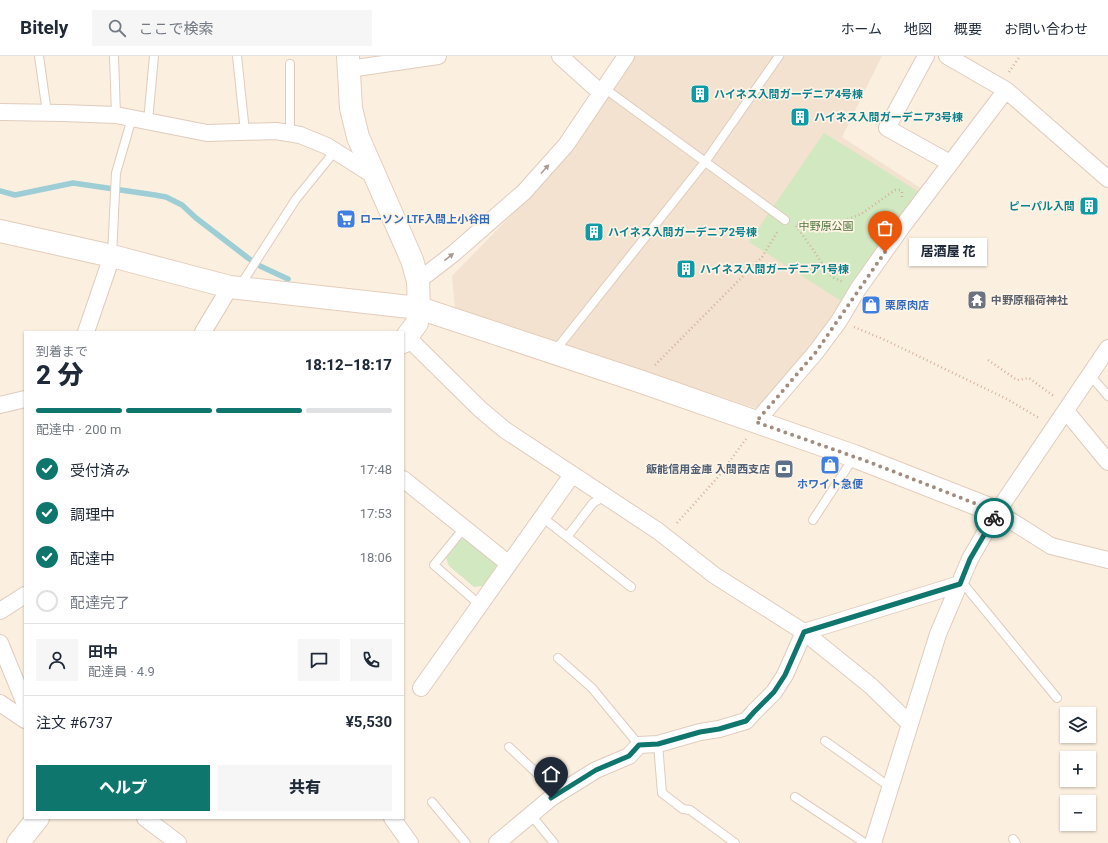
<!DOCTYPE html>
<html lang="ja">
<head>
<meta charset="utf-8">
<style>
	body { margin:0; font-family:Roboto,"Noto Sans JP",sans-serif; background:#f6f6f7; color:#1f2937; height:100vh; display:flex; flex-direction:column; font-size:15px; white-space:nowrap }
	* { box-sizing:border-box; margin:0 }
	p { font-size:13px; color:#747a83 }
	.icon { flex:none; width:22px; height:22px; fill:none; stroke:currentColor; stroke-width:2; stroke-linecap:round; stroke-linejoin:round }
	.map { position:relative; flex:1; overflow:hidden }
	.sheet { position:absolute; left:24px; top:275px; width:380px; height:488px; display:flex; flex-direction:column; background:#fff; border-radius:0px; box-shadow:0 1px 3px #0004 }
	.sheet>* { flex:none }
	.buttons { position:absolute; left:1060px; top:651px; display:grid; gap:8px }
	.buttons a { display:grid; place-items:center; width:36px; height:36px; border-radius:0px; background:#fff; box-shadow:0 1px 3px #0004; font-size:20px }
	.pin { position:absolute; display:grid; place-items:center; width:34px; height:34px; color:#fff; margin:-41px -17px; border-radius:50% 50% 50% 0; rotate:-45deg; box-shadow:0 0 4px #0007 }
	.pin .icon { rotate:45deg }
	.courier { position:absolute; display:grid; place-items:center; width:40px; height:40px; margin:-20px; border:3px solid #0f766e; border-radius:50%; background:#fff; color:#222; box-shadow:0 1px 5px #0007 }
	.bubble { position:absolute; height:28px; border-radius:0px; background:#fff; box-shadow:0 1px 3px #0004; font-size:13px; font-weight:800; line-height:28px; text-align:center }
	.overview em { font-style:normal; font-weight:800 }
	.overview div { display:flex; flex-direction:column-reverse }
	.overview { display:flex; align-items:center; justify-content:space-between; height:68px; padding:0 12px }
	h1 { font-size:26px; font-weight:800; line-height:30px }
	.bar { display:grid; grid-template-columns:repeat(4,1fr); gap:6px 4px; align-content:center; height:48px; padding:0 12px }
	.bar i { height:5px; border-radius:3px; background:#e0e1e3 }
	.bar .current { background:#0f766e }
	.bar p { grid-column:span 4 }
	.line { display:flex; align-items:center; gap:10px; padding:0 12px; border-top:1px solid #e0e1e3 }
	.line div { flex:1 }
	.round { display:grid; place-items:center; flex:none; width:42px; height:42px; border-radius:0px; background:#f6f6f7 }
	ol { padding:0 12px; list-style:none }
	li { display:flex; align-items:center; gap:12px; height:44px }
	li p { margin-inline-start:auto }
	li .icon { padding:4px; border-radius:50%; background:#0f766e; color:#fff; stroke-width:4 }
	li:last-child { color:#747a83 }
	li i { width:22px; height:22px; border:2px solid #e0e1e3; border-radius:50% }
	.action { display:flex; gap:8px; margin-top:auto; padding:8px 12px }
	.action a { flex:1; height:46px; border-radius:0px; background:#0f766e; color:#fff; font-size:16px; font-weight:800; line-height:46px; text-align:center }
	.action a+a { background:#f6f6f7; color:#1f2937 }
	header { display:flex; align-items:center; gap:24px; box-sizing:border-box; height:56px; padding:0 20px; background:#fff; border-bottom:1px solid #e0e1e3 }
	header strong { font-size:19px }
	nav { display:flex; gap:22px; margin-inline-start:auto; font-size:14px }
	.search { width:280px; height:36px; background:#f6f6f7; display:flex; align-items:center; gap:10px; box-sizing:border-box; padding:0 14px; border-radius:0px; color:#747a83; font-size:15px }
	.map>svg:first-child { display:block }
	.residential { fill:#f2e2cf }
	.green { fill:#d1e8c0 }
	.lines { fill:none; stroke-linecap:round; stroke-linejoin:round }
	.stream { stroke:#9dcdd5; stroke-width:5.5 }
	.lane-casing { stroke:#dfccbd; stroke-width:10 }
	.street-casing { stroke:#dfccbd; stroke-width:18 }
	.secondary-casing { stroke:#e4cdbb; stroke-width:24 }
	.path { stroke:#d4b19d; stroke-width:2.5; stroke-dasharray:1 3; stroke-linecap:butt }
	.lane { stroke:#fff; stroke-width:8 }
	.street { stroke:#fff; stroke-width:16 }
	.secondary { stroke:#fff; stroke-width:22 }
	.oneway { fill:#aa9a92 }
	.done { stroke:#a18c7e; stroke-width:4; stroke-dasharray:0 7.2 }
	.route { stroke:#0f766e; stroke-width:5 }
	.labels { text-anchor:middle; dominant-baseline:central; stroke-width:3.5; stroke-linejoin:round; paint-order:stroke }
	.culture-label { font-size:11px; font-weight:bold; fill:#0d838f; stroke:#fff4e6; text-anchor:start }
	.shop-label { font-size:11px; font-weight:bold; fill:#366cbe; stroke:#fff4e6; text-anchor:start }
	.park-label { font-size:11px; fill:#527742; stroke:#fff4e6 }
	.worship-label { font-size:11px; font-weight:bold; fill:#5b616d; stroke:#fff4e6; text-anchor:start }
	.service-label { font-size:11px; font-weight:bold; fill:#4e5e75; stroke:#fff4e6; text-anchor:end }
</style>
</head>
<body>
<header>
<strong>Bitely</strong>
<div class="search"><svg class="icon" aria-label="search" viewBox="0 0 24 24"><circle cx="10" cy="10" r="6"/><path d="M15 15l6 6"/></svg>ここで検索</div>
<nav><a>ホーム</a><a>地図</a><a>概要</a><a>お問い合わせ</a></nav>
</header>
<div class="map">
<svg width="1108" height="787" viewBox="0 0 1108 787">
	<rect width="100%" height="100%" fill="#fbf0e0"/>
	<path class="residential" d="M635 0H882L842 81 922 133 810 297 758 353 455 253 452 220 531 139 606 42Z"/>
	<path class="green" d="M824 77 919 136 888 176 843 246 749 186Z
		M467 481 494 502 497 511 483 530 474 531 449 510 446 502 460 484Z"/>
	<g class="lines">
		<path class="stream" d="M0 135 15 139 73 127 155 139 166 141 182 149 196 162 248 202 260 210 288 223"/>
		<g class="lane-casing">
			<path id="lane" d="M39 0 47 57
				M114 0 116 59
				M237 0 245 76
				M604 32 785 164
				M148 65 154 0
				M290 78V8
				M112 199 116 117 132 62
				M240 230 296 143 335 95
				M554 296 705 106 779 0
				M1090 319 1108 340
				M542 461 631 531
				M813 464 854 401
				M464 472 434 509 480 549
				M567 481 593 447 605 440
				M961 525 1057 642
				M558 602 592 632 639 689
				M825 685 890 731
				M658 688 662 737 683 753 690 754 735 787
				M509 691 559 738
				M795 741 865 787
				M432 746 466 787
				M531 759 554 787
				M1013 783 1016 787"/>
		</g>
		<g class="street-casing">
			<path id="street" d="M560 0 601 37
				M926 0 887 72 950 107
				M947 0 1006 34 1108 123
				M349 13 438 0
				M0 56 63 57 116 59 207 77 276 75 300 79 327 90 376 121
				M418 225 453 198 524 136 566 89 601 37 626 0
				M86 276 112 200
				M203 276 230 231
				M407 281 480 353 505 374 658 475 714 519 804 576 871 630 910 668
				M0 349 25 343
				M1066 355 1108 406
				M756 366 816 296 839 265 858 233 902 171 1006 34
				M403 423 509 508
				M997 456 1051 490 1108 504
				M0 555 25 539
				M0 587 25 648
				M421 632 572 419
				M0 647 25 664
				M145 762 178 787
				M392 762 410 787
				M497 787 551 742 596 714 629 700 639 689 658 688 700 676 719 673 746 665 754 656 774 636 785 619 804 576 960 528
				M873 787 938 578 970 503 997 456 1108 292"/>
		</g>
		<g class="secondary-casing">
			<path id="secondary" d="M348 0 351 52 358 81 412 204 418 225 419 252 417 267 403 286
				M0 175 112 200 230 231 419 252 639 325 854 400 997 456
				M18 787 38 762"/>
		</g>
		<path class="path" d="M1009 16 1020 0
			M797 168 825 171 831 170 861 158 895 134H900L902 136V141
			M796 170 814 195 829 218 832 221 843 226
			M871 182 873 178 884 163
			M854 271 885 284 1007 343 1039 362
			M988 304 1017 324 1029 322 1055 341
			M655 309 762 201 778 175
			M677 467 718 421 746 383"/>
		<use href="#lane" class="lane"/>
		<use href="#street" class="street"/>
		<use href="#secondary" class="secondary"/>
	</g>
	<defs><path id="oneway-solid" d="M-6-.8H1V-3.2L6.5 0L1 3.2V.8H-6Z"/></defs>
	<g class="oneway">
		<use href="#oneway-solid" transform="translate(545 113) rotate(-48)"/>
		<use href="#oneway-solid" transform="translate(449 201) rotate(-38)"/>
	</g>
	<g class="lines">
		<path class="done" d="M885 196 816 296 756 366 869 406 997 456 994 462"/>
		<path class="route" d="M551 742 596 714 629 700 639 689 658 688 700 676 719 673 746 665 754 656 774 636 785 619 804 576 960 528 970 503 994 462"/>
	</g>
	<defs>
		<g id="building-square" transform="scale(1)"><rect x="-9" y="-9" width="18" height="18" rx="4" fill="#0f9aa8" stroke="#fff4e6"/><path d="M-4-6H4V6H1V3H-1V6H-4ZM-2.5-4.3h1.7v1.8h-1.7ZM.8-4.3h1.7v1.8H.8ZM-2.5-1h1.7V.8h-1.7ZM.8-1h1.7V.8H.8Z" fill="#fff"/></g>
		<g id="supermarket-square" transform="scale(1)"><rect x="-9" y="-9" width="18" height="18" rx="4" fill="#3f7fe0" stroke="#fff4e6"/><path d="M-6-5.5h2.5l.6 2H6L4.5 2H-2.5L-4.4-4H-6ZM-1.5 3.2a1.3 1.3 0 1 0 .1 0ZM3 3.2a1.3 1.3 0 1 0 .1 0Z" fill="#fff"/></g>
		<g id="temple-square" transform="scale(1)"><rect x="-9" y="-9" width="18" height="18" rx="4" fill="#6b7280" stroke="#fff4e6"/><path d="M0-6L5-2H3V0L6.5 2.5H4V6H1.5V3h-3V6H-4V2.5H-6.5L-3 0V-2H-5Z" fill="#fff"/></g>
		<g id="shop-square" transform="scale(1)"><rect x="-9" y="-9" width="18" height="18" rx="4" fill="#3f7fe0" stroke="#fff4e6"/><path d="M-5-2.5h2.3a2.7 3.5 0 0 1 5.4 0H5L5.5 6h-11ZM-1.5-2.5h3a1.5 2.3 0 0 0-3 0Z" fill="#fff"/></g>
		<g id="bank-square" transform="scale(1)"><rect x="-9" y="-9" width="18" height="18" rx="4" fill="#5c6f8a" stroke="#fff4e6"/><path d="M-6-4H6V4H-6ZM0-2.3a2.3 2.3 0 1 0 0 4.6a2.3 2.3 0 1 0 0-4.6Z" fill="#fff"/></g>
	</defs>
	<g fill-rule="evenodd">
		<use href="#building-square" x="700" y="38"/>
		<use href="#building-square" x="800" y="61"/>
		<use href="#building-square" x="1089" y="150"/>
		<use href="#supermarket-square" x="346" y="163"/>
		<use href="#building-square" x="594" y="176"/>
		<use href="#building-square" x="686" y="213"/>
		<use href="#temple-square" x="977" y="244"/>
		<use href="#shop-square" x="871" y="249"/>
		<use href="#shop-square" x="830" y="409"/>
		<use href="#bank-square" x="784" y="413"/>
	</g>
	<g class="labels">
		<g class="culture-label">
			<text x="714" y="38">ハイネス入間ガーデニア4号棟</text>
			<text x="814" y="61">ハイネス入間ガーデニア3号棟</text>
			<text x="1075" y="150" text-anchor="end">ピーパル入間</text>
			<text x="608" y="176">ハイネス入間ガーデニア2号棟</text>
			<text x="700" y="213">ハイネス入間ガーデニア1号棟</text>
		</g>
		<g class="shop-label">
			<text x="360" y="163">ローソン LTF入間上小谷田</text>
			<text x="885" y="249">栗原肉店</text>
			<text x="830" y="428" text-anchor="middle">ホワイト急便</text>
		</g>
		<g class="park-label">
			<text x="826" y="170">中野原公園</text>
		</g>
		<g class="worship-label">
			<text x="991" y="244">中野原稲荷神社</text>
		</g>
		<g class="service-label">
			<text x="770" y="413">飯能信用金庫 入間西支店</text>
		</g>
	</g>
</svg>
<div class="buttons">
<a><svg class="icon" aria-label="layers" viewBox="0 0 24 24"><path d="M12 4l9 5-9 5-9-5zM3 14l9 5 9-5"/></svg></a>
<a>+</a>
<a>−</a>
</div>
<div class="pin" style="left:885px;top:196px;background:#ea580c"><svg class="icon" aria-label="bag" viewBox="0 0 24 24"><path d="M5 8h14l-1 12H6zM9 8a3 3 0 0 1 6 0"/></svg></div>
<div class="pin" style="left:551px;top:742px;background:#1f2937"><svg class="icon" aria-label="home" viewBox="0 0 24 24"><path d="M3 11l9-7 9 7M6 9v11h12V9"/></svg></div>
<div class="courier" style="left:994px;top:462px"><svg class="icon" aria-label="bike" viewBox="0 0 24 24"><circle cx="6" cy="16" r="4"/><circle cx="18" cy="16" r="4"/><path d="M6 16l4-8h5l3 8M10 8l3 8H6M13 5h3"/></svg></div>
<div class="bubble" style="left:909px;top:182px;width:78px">居酒屋 花</div>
<section class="sheet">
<div class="overview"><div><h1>2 分</h1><p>到着まで</p></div><em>18:12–18:17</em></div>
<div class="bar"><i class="current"></i><i class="current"></i><i class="current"></i><i></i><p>配達中 · 200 m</p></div>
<ol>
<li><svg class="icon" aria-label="check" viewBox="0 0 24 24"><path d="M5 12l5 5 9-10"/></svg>受付済み<p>17:48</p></li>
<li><svg class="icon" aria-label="check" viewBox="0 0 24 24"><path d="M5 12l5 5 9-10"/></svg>調理中<p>17:53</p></li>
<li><svg class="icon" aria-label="check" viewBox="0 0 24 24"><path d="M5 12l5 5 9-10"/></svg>配達中<p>18:06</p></li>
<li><i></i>配達完了</li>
</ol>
<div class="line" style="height:72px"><a class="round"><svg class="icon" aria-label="person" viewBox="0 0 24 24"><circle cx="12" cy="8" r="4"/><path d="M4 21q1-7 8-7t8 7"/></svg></a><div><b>田中</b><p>配達員 · 4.9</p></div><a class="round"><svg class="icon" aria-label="chat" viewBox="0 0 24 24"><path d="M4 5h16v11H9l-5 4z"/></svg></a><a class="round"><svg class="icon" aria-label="phone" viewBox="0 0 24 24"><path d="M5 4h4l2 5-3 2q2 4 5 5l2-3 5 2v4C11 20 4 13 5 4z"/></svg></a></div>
<div class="line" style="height:52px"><div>注文 #6737</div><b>¥5,530</b></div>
<div class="action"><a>ヘルプ</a><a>共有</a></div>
</section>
</div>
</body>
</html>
